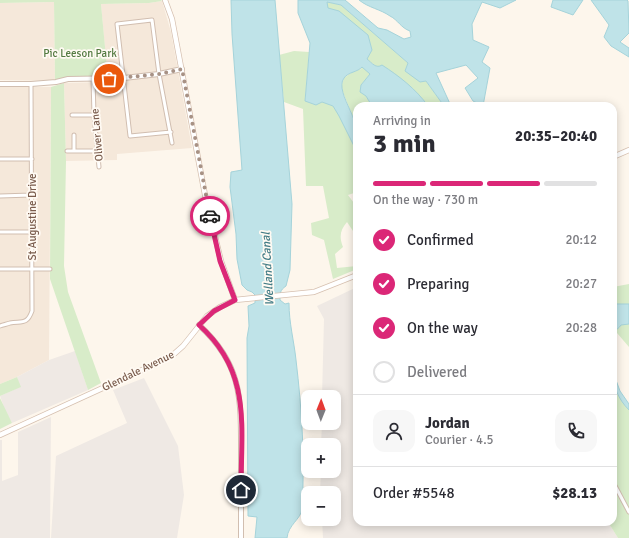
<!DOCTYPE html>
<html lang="en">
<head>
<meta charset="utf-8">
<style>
	body { margin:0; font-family:Signika,sans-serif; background:#f7f7f7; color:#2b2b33; height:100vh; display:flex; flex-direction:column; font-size:15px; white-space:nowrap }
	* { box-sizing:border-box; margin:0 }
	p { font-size:13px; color:#7c7c81 }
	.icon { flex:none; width:22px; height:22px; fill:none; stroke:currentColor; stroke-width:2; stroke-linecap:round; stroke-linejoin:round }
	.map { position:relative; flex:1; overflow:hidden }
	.side { position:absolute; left:353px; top:102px; width:264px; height:424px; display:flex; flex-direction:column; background:#fff; border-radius:12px; box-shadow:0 2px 10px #0003 }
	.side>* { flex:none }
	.needle { width:26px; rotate:1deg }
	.controls { position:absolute; left:301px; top:390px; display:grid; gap:8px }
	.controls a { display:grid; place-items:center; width:40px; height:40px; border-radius:8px; background:#fff; box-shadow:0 2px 10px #0003; font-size:20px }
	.pin { position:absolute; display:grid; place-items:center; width:34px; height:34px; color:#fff; margin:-17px; border:2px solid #fff; border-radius:50%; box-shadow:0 1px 4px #0007 }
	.courier { position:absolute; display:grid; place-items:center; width:40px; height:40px; margin:-20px; border:3px solid #db2777; border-radius:50%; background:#fff; color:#222; box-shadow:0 1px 5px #0007 }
	.summary em { font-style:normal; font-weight:700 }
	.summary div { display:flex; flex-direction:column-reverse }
	.summary { display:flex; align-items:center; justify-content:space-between; height:68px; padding:0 20px }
	h1 { font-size:26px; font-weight:700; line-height:30px }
	.bar { display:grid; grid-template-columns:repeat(4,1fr); gap:6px 4px; align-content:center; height:48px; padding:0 20px }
	.bar i { height:5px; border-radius:3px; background:#e1e1e2 }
	.bar .active { background:#db2777 }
	.bar p { grid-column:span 4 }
	.line { display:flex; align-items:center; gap:10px; padding:0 20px; border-top:1px solid #e1e1e2 }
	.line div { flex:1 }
	.round { display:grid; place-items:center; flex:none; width:42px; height:42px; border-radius:12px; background:#f7f7f7 }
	ol { padding:0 20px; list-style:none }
	li { display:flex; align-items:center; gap:12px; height:44px }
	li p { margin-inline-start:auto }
	li .icon { padding:4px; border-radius:50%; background:#db2777; color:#fff; stroke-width:4 }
	li:last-child { color:#7c7c81 }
	li i { width:22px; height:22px; border:2px solid #e1e1e2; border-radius:50% }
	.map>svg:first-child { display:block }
	.residential { fill:#f5e8da }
	.industrial { fill:#efe9e4 }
	.green { fill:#d8ecc9 }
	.water { fill:#bfe3e8; stroke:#a5d3da }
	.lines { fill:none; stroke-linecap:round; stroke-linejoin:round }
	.minor-casing { stroke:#d1beb0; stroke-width:5 }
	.tertiary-casing { stroke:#d1beb0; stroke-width:6 }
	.secondary-casing { stroke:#d6c0b0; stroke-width:6 }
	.minor { stroke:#fff; stroke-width:3 }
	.tertiary { stroke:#fff; stroke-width:4 }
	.secondary { stroke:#fff; stroke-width:4.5 }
	.done { stroke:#a89285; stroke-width:4; stroke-dasharray:0 7.2 }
	.route { stroke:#db2777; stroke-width:5 }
	.labels { text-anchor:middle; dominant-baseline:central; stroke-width:3.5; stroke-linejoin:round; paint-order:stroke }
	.park-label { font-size:11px; fill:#537a41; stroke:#fffaf3 }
	.street-label { font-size:11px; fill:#7a5c4d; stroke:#fffaf3 }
	.water-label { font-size:12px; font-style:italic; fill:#437c86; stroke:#fffaf3 }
</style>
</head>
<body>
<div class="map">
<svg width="629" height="538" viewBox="0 0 629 538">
	<rect width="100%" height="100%" fill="#fdf6ec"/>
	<path class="residential" d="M162 1 171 32 192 148 117 154V160L66 161 64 83 108 82 101 4 149 3Z
		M54 2 55 81 0 80V3Z
		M0 87H51L49 360 17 377 0 384Z"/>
	<path class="industrial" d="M357 287V522H608L618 538H323L322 519H334V493H320L321 471H334V445H321L322 423H334V397H322L324 319 317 306Z
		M75 351 88 390 12 423 5 410 0 396 20 387 17 377 49 360Z
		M144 378 178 446 184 495 177 538H51L56 456 127 423 113 390Z
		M51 417 50 538H0V440H2V481L18 475V432Z"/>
	<path class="green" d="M0 0H161L162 1 149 3 101 4 108 79 55 81 54 2 0 3Z
		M327 2 341 5 408 63 405 71 426 81 444 106H428L423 100 366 59 327 8Z
		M294 51 309 52 305 101C314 101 326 100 333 106 340 112 350 139 355 148L357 144V192L348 195 357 207V237L347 222C340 230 339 237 343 247L335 254 337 268 357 266V269L333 279 324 240 312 235 311 223 329 218 323 186H306L303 109 284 102 279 55Z
		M362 66 370 74 361 85 366 96 372 106H357V128L341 87 344 78 352 72 361 69Z
		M64 83 66 161 64 266 68 292 101 383 88 390 50 279 51 87Z
		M629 284V347L617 333H615L616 336 613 337V287Z
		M17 377 21 387 0 396V384Z
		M613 384 616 391 629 410V538H618L608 522H613Z
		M0 398 12 423 0 429Z"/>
	<path class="water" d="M231 0H275L292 204 290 270 286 286C280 290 280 293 280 300L285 304 289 303C289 323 294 341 296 360 302 410 305 460 302 509 301 519 288 525 287 538H255L257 517 248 516 247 338 249 326 248 306 255 303V295L252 292 247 290 242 285 237 259 236 234 230 187 231 172 242 170 232 34Z
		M298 0H345L378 28 387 30 404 39 411 37 410 31C401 28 398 20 390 16 380 9 369 8 359 0H516L500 8 482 2 472 24 473 40 489 47 482 62 490 68 483 106 473 101 465 88 478 78 466 65 436 73 451 106H444L426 81 420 82 405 71 408 63 341 5 327 2 328 8 339 11 368 35 372 50 367 59C372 63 376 69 382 65 399 76 416 89 428 106H372L366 96 360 92 361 85 370 74 362 67C358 72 348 72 344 78 333 93 368 127 355 148L339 116 333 106 322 102 316 105 305 101 310 43 298 13Z
		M553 0H583L573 15 551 7Z
		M591 0H627L628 1 629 33 620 42 629 48V57L611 46 604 37 609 25Z
		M613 304H629V324L621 325C619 328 617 330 613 330Z
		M613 372 620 391 629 404V410C618 399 613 386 613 372Z"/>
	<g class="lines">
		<g class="minor-casing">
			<path id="minor" d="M93 79 94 115 99 167
				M72 115H94
				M171 132 130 136 117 24 152 20 159 74 172 143
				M74 135V151H97
				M67 151H74
				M0 159H32
				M0 196 31 195
				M0 232H32
				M0 269H50
				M0 326C3 325 7 324 10 323 22 321 27 325 32 311L31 84
				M613 482 629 512"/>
		</g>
		<g class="tertiary-casing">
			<path id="tertiary" d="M0 84H31L56 82 68 79 124 78 159 74 182 69
				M199 325C243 365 241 400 241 456 241 483 241 511 241 538"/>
		</g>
		<g class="secondary-casing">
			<path id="secondary" d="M165 0 172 19 205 195 221 261 235 300
				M613 157 629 150
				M0 435 164 360 174 354 183 346 207 316 220 307 235 300 314 292 357 275"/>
		</g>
		<use href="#minor" class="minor"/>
		<use href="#tertiary" class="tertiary"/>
		<use href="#secondary" class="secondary"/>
	</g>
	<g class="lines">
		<path class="done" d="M109 79 159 74 182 69 210 216"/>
		<path class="route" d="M210 216 220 261 235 300 214 311 199 325C252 372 241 426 241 490"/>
	</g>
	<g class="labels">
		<g class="park-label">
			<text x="80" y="53">Pic Leeson Park</text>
		</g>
		<g class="street-label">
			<text transform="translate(97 135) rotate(-95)">Oliver Lane</text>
			<text transform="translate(32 217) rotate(-90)">St Augustine Drive</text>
			<text transform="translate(138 371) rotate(-26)">Glendale Avenue</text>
		</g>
		<g class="water-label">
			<text transform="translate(268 269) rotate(-93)">Welland Canal</text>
		</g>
	</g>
</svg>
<div class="controls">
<a><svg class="needle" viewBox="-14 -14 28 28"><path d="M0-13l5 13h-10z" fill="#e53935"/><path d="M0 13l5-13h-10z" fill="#7c7c81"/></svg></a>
<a>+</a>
<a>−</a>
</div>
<div class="pin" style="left:109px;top:79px;background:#ea580c"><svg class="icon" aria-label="bag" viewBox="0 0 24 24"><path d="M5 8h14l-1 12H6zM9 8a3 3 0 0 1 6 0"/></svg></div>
<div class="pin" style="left:241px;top:490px;background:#1f2937"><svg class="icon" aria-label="home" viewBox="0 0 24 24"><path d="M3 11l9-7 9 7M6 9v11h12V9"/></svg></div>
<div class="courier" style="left:210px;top:216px"><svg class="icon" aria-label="car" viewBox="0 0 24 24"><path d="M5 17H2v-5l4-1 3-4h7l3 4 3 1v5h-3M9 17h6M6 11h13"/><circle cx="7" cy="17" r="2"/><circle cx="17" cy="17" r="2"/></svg></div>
<section class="side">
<div class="summary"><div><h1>3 min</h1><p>Arriving in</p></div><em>20:35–20:40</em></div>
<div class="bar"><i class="active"></i><i class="active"></i><i class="active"></i><i></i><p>On the way · 730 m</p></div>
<ol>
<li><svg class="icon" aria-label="check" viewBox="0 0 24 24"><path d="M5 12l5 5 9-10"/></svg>Confirmed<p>20:12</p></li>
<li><svg class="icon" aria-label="check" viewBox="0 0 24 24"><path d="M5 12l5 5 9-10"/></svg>Preparing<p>20:27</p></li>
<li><svg class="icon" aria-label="check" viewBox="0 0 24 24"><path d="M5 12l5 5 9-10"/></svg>On the way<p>20:28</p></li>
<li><i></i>Delivered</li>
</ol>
<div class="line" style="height:72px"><a class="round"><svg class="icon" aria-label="person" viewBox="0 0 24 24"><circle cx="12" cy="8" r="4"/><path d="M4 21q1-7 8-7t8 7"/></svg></a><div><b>Jordan</b><p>Courier · 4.5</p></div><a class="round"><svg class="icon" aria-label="phone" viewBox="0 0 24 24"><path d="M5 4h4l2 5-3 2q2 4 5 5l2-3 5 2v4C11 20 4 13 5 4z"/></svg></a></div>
<div class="line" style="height:52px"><div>Order #5548</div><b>$28.13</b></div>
</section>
</div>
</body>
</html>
